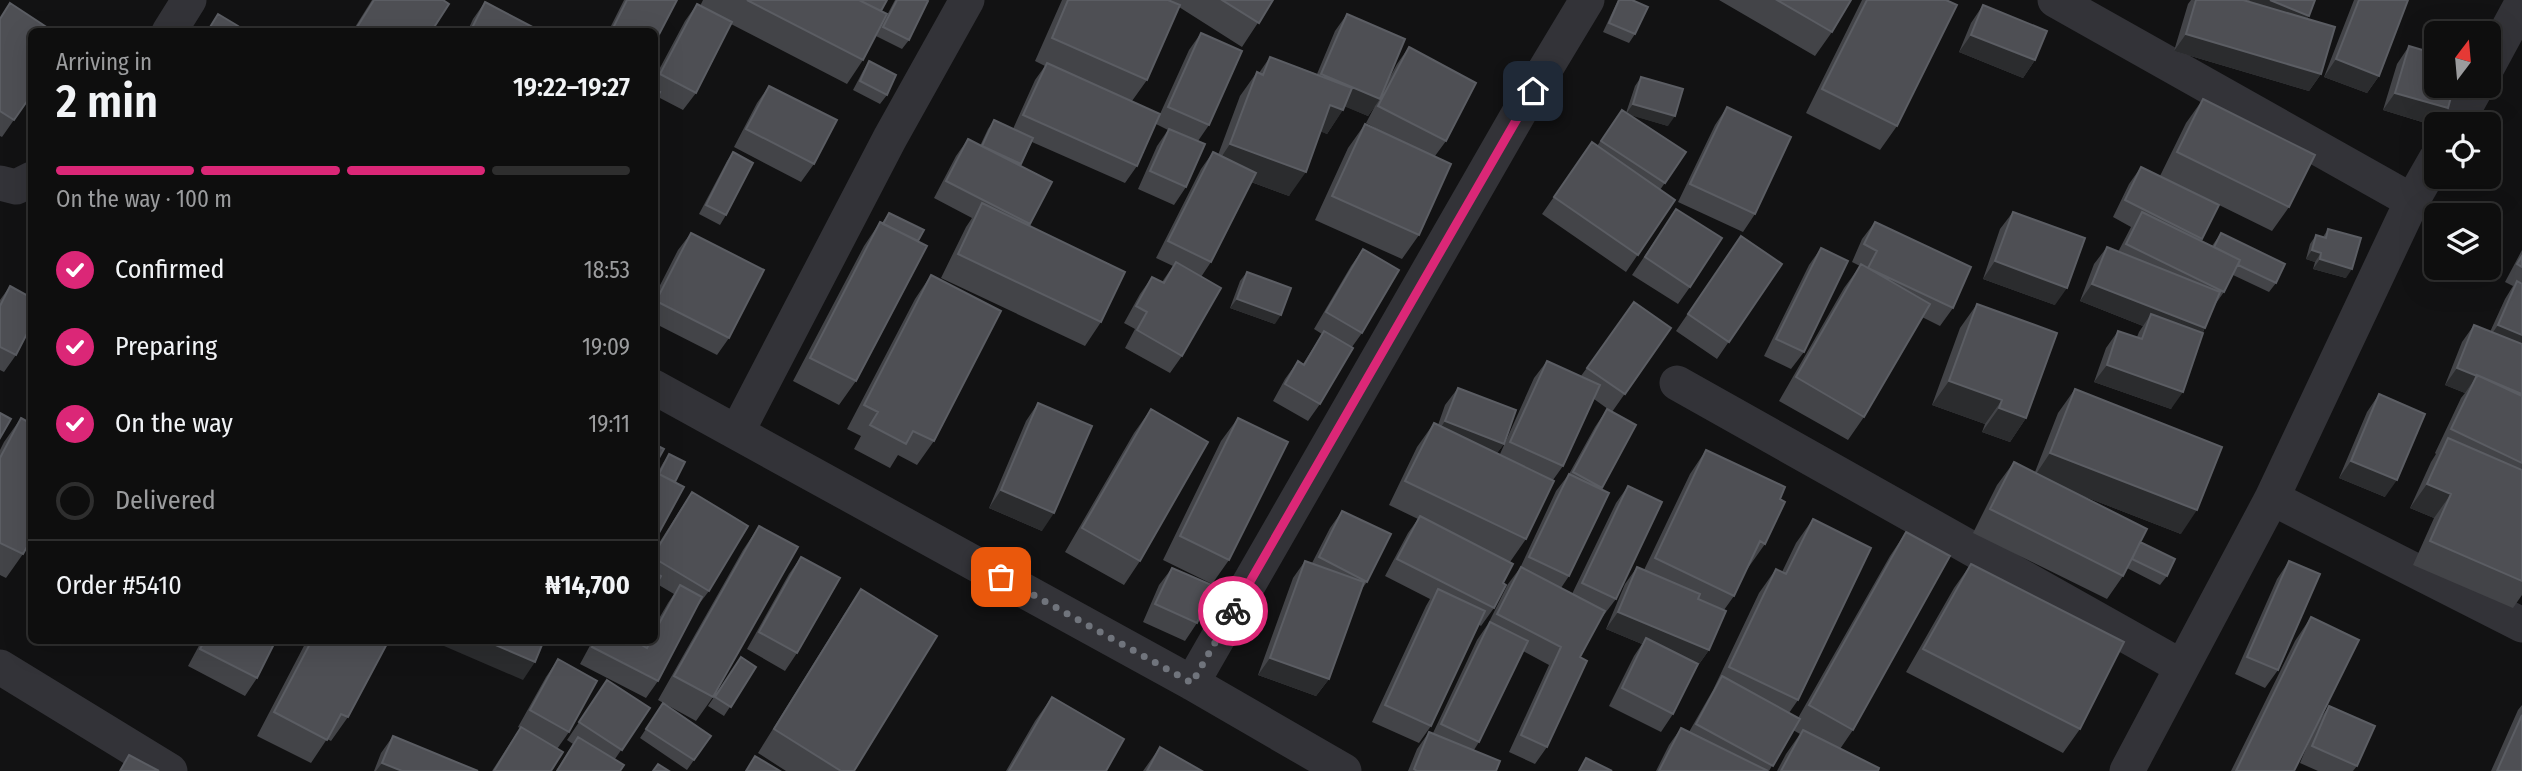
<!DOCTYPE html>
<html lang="en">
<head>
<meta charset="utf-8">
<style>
	body { margin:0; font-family:"Fira Sans Condensed",sans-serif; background:#171717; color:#f1f3f6; height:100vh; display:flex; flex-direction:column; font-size:26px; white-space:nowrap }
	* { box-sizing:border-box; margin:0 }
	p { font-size:23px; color:#9b9c9e }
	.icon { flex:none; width:38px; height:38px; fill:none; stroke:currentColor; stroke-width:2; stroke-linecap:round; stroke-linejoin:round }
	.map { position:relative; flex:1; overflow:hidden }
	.side { position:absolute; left:28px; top:28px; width:630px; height:616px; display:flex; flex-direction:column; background:#0e0e0e; border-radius:10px; box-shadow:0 7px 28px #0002,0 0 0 2px #2e2e2e }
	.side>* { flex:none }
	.needle { width:46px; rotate:16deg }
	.buttons { position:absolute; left:2424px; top:21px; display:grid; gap:14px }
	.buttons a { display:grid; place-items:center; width:77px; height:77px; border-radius:10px; background:#0e0e0e; box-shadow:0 7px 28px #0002,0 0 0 2px #2e2e2e; font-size:35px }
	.pin { position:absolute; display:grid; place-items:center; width:60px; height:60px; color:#fff; margin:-30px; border-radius:14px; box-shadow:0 4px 10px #0006 }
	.courier { position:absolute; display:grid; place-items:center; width:70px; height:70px; margin:-35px; border:5px solid #db2777; border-radius:50%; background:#fff; color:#222; box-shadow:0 2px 9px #0007 }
	.summary em { font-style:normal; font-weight:600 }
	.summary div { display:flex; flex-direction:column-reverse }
	.summary { display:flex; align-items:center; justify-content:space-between; height:119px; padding:0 28px }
	h1 { font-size:46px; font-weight:600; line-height:52px }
	.bar { display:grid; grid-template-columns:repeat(4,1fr); gap:10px 7px; align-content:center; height:84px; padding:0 28px }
	.bar i { height:9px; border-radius:5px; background:#2e2e2e }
	.bar .active { background:#db2777 }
	.bar p { grid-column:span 4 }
	.line { display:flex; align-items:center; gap:18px; padding:0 28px; border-top:2px solid #2e2e2e }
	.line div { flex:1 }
	ol { padding:0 28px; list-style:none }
	li { display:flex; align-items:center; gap:21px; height:77px }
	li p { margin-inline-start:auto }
	li .icon { padding:7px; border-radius:50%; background:#db2777; color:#fff; stroke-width:4 }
	li:last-child { color:#9b9c9e }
	li i { width:38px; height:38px; border:4px solid #2e2e2e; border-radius:50% }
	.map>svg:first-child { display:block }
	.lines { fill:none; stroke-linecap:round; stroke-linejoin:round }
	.street { stroke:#333338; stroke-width:35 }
	.wall { fill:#434448 }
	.shaded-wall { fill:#2b2c2e }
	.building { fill:#4e4f54; stroke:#5b5d63; stroke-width:2 }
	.done { stroke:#70747c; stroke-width:7; stroke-dasharray:0 12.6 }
	.route { stroke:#db2777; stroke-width:9 }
</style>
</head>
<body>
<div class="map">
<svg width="2522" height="771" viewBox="0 0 2522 771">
	<rect width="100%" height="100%" fill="#121213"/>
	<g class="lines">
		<path class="street" d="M2055 0 2412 201
			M169 32 189 0
			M2488 66 2522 3
			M2456 124 2477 86
			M0 183 16 187 32 179
			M1677 383 2182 667
			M654 387 1192 683 1344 771
			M737 432 890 138 967 0
			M2272 498 2522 625
			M0 667 170 771
			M1192 683 1519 113 1587 0
			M2127 771 2272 498 2412 201 2436 159"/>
	</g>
	<path class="wall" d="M372 0H443L431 32H352Z
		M624 0H677L654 32H608Z
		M703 0H887L881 11 863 60 847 84 731 24 696 93 683 110 658 97 654 104V79L685 21 697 4 700 6Z
		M895 0H926L909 40 902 49 876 36Z
		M1062 0H1273L1242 47 1179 7 1147 80 1132 101 1160 114 1189 50 1201 33 1209 125 1198 141 1186 187 1174 205 1138 189 1157 146 1168 130 1156 124 1137 166 1125 183 1032 142 1020 166 1052 182 1029 226 1101 322 1085 346 941 278 966 227 972 218 934 198 956 156 968 139 980 146 988 129 994 120 1013 129 1035 80 1045 66 1035 61Z
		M1618 0H1632L1635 34 1629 43 1603 32Z
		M1719 0H1851L1832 32 1815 56Z
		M1862 0H1946L1897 126 1880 150 1806 113Z
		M2191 0 2246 1 2247 0H2315L2307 19 2321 74 2309 91 2174 51 2188 4Z
		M2354 0H2408L2379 76 2367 93 2324 77Z
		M485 2 542 32H467L473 19Z
		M1983 5 2035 60 2023 78 1959 52 1971 23Z
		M1347 14 1384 88 1397 64 1409 47 1446 141 1435 156 1419 235 1402 259 1315 220 1348 148 1365 124 1394 138 1366 123 1375 106 1368 116 1345 106 1327 134 1321 131 1289 196 1251 182 1211 262 1201 277 1182 356 1170 373 1125 348 1135 329 1124 323 1140 294 1152 277 1162 282 1173 266 1156 258 1201 169 1213 152 1218 155 1240 96 1257 72 1259 73 1270 57 1317 74 1335 31Z
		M0 18 32 94 2 137 0 136Z
		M2409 46 2435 126 2383 110 2397 64Z
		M869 61 887 95 880 104 853 90 863 71Z
		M1641 77 1668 126 1628 114 1686 152 1660 190 1675 200 1626 272 1542 214 1592 142 1597 146 1622 110 1626 113 1635 86Z
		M769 86 814 164 801 182 734 147 757 103Z
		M2203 99 2289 207 2272 231 2160 176 2186 123Z
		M1727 107 1755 214 1743 232 1678 202 1715 125Z
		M733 152 726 215 720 225 699 214 727 161Z
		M2141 167 2219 205 2201 241 2212 246 2221 233 2276 283 2269 292 2233 275 2224 292 2214 306 2171 409 2094 382 2106 348 2118 331 2137 337 2139 332 2143 326 2080 301 2094 264 2107 247 2118 252 2131 227 2113 217 2129 184Z
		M1676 209 1690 287 1678 304 1632 275Z
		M2013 212 2055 305 1983 279 2000 229Z
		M889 213 918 241 856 381 839 405 793 381 864 246 880 222 882 223Z
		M1875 222 1953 308 1940 326 1922 317 1864 417 1848 440 1779 401 1844 288 1860 266 1852 262 1862 239Z
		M2328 229 2346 278 2313 269 2315 262 2306 259 2310 244 2316 235 2323 237Z
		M691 233 729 338 717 355 654 323V297L678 250Z
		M1741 236 1782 264 1717 359 1676 331Z
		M1821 248 1804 352 1791 369 1764 356 1809 265Z
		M1363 249 1362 333 1352 347 1320 404 1308 421 1273 401 1285 379 1298 361 1303 364 1322 334 1314 329 1351 266Z
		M2522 250V595L2513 608 2413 565 2434 518 2410 508 2431 462 2436 454 2435 453 2461 398 2465 393 2445 385 2462 342 2474 325 2490 332 2505 299 2513 286 2505 282Z
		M1247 272 1275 324 1230 308 1240 281Z
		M931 275 934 441 917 465 898 455 890 468 854 449 861 436 847 429 915 299Z
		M10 286 16 355 4 372 0 370V300Z
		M1634 302 1671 328 1612 412 1594 399 1563 466 1553 480 1526 539 1510 562 1494 608 1481 626 1478 624 1431 726 1419 743 1372 722 1426 606 1430 599 1385 576 1408 533 1418 519 1389 505 1417 447 1434 423 1438 425 1445 405 1458 388 1504 444 1497 453 1500 454 1534 378 1547 361 1581 376Z
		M1977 304 2026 418 2010 442 1982 432 1985 424 1932 405 1960 328Z
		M2075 389 2181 534 2078 494 2140 542 2167 576 2160 585 2127 568 2123 576 2107 599 1973 533 1997 485 2014 462 2035 472 2058 413Z
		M2379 394 2385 497 2339 478 2367 412Z
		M1038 403 1042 531 989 508 1026 421Z
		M1151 409 1140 561 1124 585 1065 552 1134 433Z
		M1607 409 1636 425 1601 489 1569 576 1561 588 1572 594 1616 503 1628 486 1616 599 1603 616 1602 615 1580 657 1547 747 1535 764 1509 752 1549 665 1523 651 1479 742 1474 750 1496 771H1408L1417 749 1429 732 1433 733 1477 640 1488 624 1508 584 1520 568 1556 491 1569 474 1595 427Z
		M21 418 23 554 6 578 0 575V450L4 442Z
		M1238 418 1229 560 1212 584 1163 560 1221 441Z
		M1706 450 1780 499 1765 544 1748 568 1747 567 1734 596 1724 610 1709 650 1697 667 1673 714 1661 732 1609 706 1634 656 1642 644 1606 629 1625 584 1637 567 1644 570 1690 474Z
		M669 454 675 482 654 542V479L663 463Z
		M692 492 709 591 696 608 658 681 646 698 580 664 593 640H633L644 647 648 640H654V627L668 603 674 594 657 584 654 588V551L680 510Z
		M1342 511 1367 582 1361 590 1329 679 1316 696 1258 675 1293 578 1305 561 1312 563 1330 528Z
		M1813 519 1798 700 1789 713 1798 718 1890 556 1906 532 1853 730 1840 749 1878 771H1777L1786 754 1800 734 1793 730 1769 771H1656L1669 745 1681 728 1689 732 1713 690 1759 593 1776 569 1782 572 1796 543Z
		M759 526 713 697 696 721 658 700 743 550Z
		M801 557 797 653 785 671 747 649 789 574Z
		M2289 561 2278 670 2265 688 2235 674 2277 579Z
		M1971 564 2080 729 2063 753 1906 672 1954 588Z
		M1172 568 1197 623 1185 641 1143 622 1159 585Z
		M861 589 854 771H786L758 753 845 613Z
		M2311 617 2318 722 2329 706 2357 766 2353 771H2318L2300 763 2314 730 2294 771H2231L2295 641Z
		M202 640H276L257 678 245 696 188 666Z
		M307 640H389L348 717 331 741 327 739 311 763 257 736Z
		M741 657 756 667 724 716 708 706Z
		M558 659 569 732 557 749 551 771H492L520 728 518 727 546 677Z
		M607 680 650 708 615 759 620 771H556L573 744 567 740Z
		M1052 697 1106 771H1006L1035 721Z
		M663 703 711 736 687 770 640 738Z
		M2522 705V771H2491L2518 710Z
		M393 736 478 771H374L381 753Z
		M1160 747 1202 771H1143Z"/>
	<path class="shaded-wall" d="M2250 0H2270L2309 16 2297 33 2242 11Z
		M2186 34 2321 74 2309 91 2174 51Z
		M1971 35 2035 60 2023 78 1959 52Z
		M2336 59 2379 76 2367 93 2324 77Z
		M1321 74 1380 99 1368 116 1309 92Z
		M2395 93 2448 108 2435 126 2383 110Z
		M1633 104 1675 116 1668 126 1626 114Z
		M1330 105 1343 110 1327 134 1314 129Z
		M1230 144 1306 172 1289 196 1214 168Z
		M2312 250 2321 253 2315 262 2306 259Z
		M2320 259 2352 269 2346 278 2313 269Z
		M1995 261 2067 288 2055 305 1983 279Z
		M2092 284 2205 328 2193 346 2151 314 2143 326 2080 301Z
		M1237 299 1281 315 1275 324 1230 308Z
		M2498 325 2522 335V358L2486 342Z
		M2107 365 2183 392 2171 409 2094 382Z
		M2457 368 2477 376 2465 393 2445 385Z
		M1949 381 2002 400 1985 424 1932 405Z
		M1999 408 2026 418 2010 442 1982 432Z
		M1445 421 1504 444 1491 461 1433 439Z
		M2050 453 2197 510 2181 534 2034 477Z
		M2351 461 2397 480 2385 497 2339 478Z
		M2427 484 2451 494 2434 518 2410 508Z
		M1001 490 1054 513 1042 531 989 508Z
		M1618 612 1709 650 1697 667 1646 638 1642 644 1606 629Z
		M447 640H484L535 662 523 680 444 646Z
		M1270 658 1329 679 1316 696 1258 675Z
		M382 763 402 771H376Z"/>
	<path class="building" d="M374 0H443L449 4 431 32H354Z
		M627 0H677L654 44V32H611Z
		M747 0H859L887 14 863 60Z
		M859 0H887L881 11Z
		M897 0H926L928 1 909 40 883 27Z
		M1068 0H1168L1180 5 1147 80 1052 38Z
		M1222 0H1273L1259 23Z
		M1619 0H1632L1648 7 1635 34 1609 23Z
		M1777 0H1851L1832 32Z
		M1867 0H1946L1957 5 1897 126 1822 89Z
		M2196 0H2243L2335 27 2321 74 2186 34Z
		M2270 0H2315L2309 16Z
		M2359 0H2408L2379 76 2336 59Z
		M485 2 542 32H470Z
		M10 3 54 32H32V94L14 120 0 111V19Z
		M697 4 732 22 696 93 660 74Z
		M1983 5 2047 31 2035 60 1971 35Z
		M218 14 238 26 234 32H207Z
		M1347 14 1405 39 1380 99 1321 74Z
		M1201 33 1242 51 1209 125 1168 107Z
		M2409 46 2436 54V86H2454L2448 108 2395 93Z
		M1409 47 1476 83 1446 141 1378 106Z
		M1270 57 1352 88 1343 110 1330 105 1306 172 1230 144 1257 72 1263 75Z
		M869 61 896 75 887 95 860 81Z
		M1047 63 1160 114 1137 166 1023 115Z
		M1641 77 1683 89 1675 116 1633 104Z
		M769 86 837 120 814 164 746 129Z
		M654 89 660 92 654 104Z
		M2203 99 2315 155 2289 207 2177 152Z
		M1727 107 1791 137 1755 214 1690 184Z
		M1622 110 1686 152 1665 183 1601 141Z
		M994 120 1033 138 1021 164 982 146Z
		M1365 124 1451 164 1419 235 1332 196Z
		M1169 129 1205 144 1186 187 1150 171Z
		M968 139 1052 182 1030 224 946 181Z
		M1592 142 1675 200 1638 255 1554 197Z
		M733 152 753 163 726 215 706 205Z
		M1213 152 1256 173 1211 262 1168 241Z
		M2141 167 2219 205 2202 239 2125 200Z
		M982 203 1125 272 1101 322 958 254Z
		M1676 209 1722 238 1690 287 1645 257Z
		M2013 212 2085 238 2067 288 1995 261Z
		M2142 212 2240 260 2224 292 2126 244Z
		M889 213 924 230 918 241 883 224Z
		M880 222 927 246 856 381 810 358Z
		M1875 222 1971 267 1953 308 1868 268 1877 251 1864 244Z
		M2328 229 2361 238 2352 269 2320 259 2321 253 2312 250 2316 235 2326 238Z
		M691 233 764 270 729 338 656 301Z
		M2221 233 2285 264 2276 283 2238 265 2240 260 2214 247Z
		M1741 236 1782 264 1729 342 1688 314Z
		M2107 247 2220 292 2205 328 2092 284Z
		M1821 248 1848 261 1804 352 1776 339Z
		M1363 249 1399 270 1362 333 1326 312Z
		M2522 256V267L2517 264Z
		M1176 262 1221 288 1182 356 1137 330 1147 312 1136 306 1152 277 1164 283Z
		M1861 264 1930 304 1864 417 1796 377Z
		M1247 272 1291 288 1281 315 1237 299Z
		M931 275 1001 311 934 441 913 431 906 444 870 425 878 412 864 405Z
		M2517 281 2522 284V335L2498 325Z
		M10 286 32 298V324L16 355 0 347V306Z
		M1634 302 1671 328 1625 394 1587 368Z
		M1977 304 2057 333 2026 418 1999 408 2002 400 1949 381Z
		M2151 314 2203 333 2183 392 2107 365 2118 331 2142 339Z
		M2474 325 2522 344V394L2477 375V376L2457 368Z
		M1324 331 1353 348 1320 404 1285 384 1298 361 1304 365Z
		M1547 361 1600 385 1563 466 1510 442Z
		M2477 375 2522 396V463L2451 429Z
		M1458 388 1516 410 1504 444 1445 421Z
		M2075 389 2222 447 2197 510 2050 453Z
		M2379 394 2425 414 2397 480 2351 461Z
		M1038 403 1092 426 1054 513 1001 490Z
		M1151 409 1208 442 1140 561 1082 528Z
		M1607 409 1636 425 1602 488 1573 472Z
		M0 413 11 419 0 438Z
		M21 418 32 424V538L23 554 0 543V458Z
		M1238 418 1288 442 1229 560 1180 536Z
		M1434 423 1554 481 1526 539 1405 481Z
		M2448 438 2522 470V581L2430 541 2451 494 2427 484Z
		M654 444 664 449 654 467Z
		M1706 450 1785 487 1780 499 1785 502 1765 544 1760 541 1734 596 1655 558Z
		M669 454 685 462 675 482 659 474 658 476Z
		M2014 462 2147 529 2123 576 1990 509Z
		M659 474 684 487 654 542V483Z
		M1569 474 1609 493 1569 576 1529 557Z
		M1628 486 1662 502 1616 599 1582 583Z
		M692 492 748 526 709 591 654 558V554Z
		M1342 511 1391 534 1367 582 1319 557Z
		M1420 516 1513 564 1503 583 1506 585 1494 608 1397 559Z
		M1813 519 1871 548 1798 700 1729 667 1776 569 1786 574Z
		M759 526 798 547 713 697 674 676Z
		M1906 532 1950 556 1853 730 1809 705Z
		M2140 542 2175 559 2167 576 2132 559Z
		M801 557 840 578 797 653 759 632Z
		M1305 561 1364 582 1329 679 1270 658Z
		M2289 561 2320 574 2278 670 2247 657Z
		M1971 564 2124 642 2080 729 1923 649Z
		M1521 567 1605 611 1580 657 1587 661 1547 747 1521 735 1561 647 1497 614Z
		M1637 567 1700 594 1698 599 1726 611 1709 650 1618 612Z
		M1172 568 1214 586 1197 623 1155 604Z
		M654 572 661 576 654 588Z
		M680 585 702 597 658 681 592 647 596 640H633L647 648 651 640H654V633Z
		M861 589 937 636 854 771H841L774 729Z
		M1438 589 1485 611 1431 726 1385 705Z
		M2311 617 2359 640 2294 771H2236Z
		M1490 622 1528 641 1479 742 1441 724Z
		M1646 638 1698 664 1673 714 1622 688Z
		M205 640H276L257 678 200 649Z
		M312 640H389L348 717 341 714 327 740 274 712Z
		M484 640H544L535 662Z
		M741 657 756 667 731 707 715 697Z
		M558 659 597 681 569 732 530 710Z
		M1722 676 1800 719 1773 766 1696 724Z
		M607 680 650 708 622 750 579 722Z
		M1052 697 1124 739 1106 771H1009Z
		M663 703 711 736 694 760 646 729Z
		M2329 706 2375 726 2357 766 2312 746Z
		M2522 715V771H2497Z
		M521 727 563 752 551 771H494Z
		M1681 728 1768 771H1659Z
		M1803 730 1879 768 1878 771H1781Z
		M1429 732 1500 761 1496 771H1417L1414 769Z
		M393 736 478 771H402L382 763Z
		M578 737 624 765 620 771H557Z
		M1160 747 1202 771H1147Z
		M129 755 159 771H120Z
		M755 756 780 771H746Z
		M1586 758 1612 771H1579Z
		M658 764 669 771H653Z"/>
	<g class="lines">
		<path class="done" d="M1001 577 1192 683 1233 611"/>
		<path class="route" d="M1233 611 1533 91"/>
	</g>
</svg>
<div class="buttons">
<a><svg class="needle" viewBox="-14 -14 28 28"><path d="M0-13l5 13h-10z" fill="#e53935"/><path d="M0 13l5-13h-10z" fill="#9b9c9e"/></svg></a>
<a><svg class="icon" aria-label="locate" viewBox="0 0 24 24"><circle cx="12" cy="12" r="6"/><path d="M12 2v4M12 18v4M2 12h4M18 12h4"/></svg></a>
<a><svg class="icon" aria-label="layers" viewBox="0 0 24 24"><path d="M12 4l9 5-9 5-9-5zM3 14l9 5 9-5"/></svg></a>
</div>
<div class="pin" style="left:1001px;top:577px;background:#ea580c"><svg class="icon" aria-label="bag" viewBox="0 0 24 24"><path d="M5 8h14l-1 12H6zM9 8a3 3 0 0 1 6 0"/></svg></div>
<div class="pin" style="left:1533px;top:91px;background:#1f2937"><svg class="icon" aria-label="home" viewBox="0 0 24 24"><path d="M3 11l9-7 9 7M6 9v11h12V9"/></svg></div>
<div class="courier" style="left:1233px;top:611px"><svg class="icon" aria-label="bike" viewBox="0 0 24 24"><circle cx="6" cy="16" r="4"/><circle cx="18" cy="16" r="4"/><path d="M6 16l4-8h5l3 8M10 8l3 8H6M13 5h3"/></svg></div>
<section class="side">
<div class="summary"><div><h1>2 min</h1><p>Arriving in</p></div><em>19:22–19:27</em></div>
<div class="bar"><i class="active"></i><i class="active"></i><i class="active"></i><i></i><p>On the way · 100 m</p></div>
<ol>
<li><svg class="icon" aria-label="check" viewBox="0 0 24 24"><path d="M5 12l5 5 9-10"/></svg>Confirmed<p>18:53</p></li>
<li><svg class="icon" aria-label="check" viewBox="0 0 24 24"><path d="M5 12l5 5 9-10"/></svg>Preparing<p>19:09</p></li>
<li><svg class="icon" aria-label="check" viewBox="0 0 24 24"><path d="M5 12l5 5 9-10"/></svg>On the way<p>19:11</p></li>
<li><i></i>Delivered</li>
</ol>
<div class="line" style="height:91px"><div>Order #5410</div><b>₦14,700</b></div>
</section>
</div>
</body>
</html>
